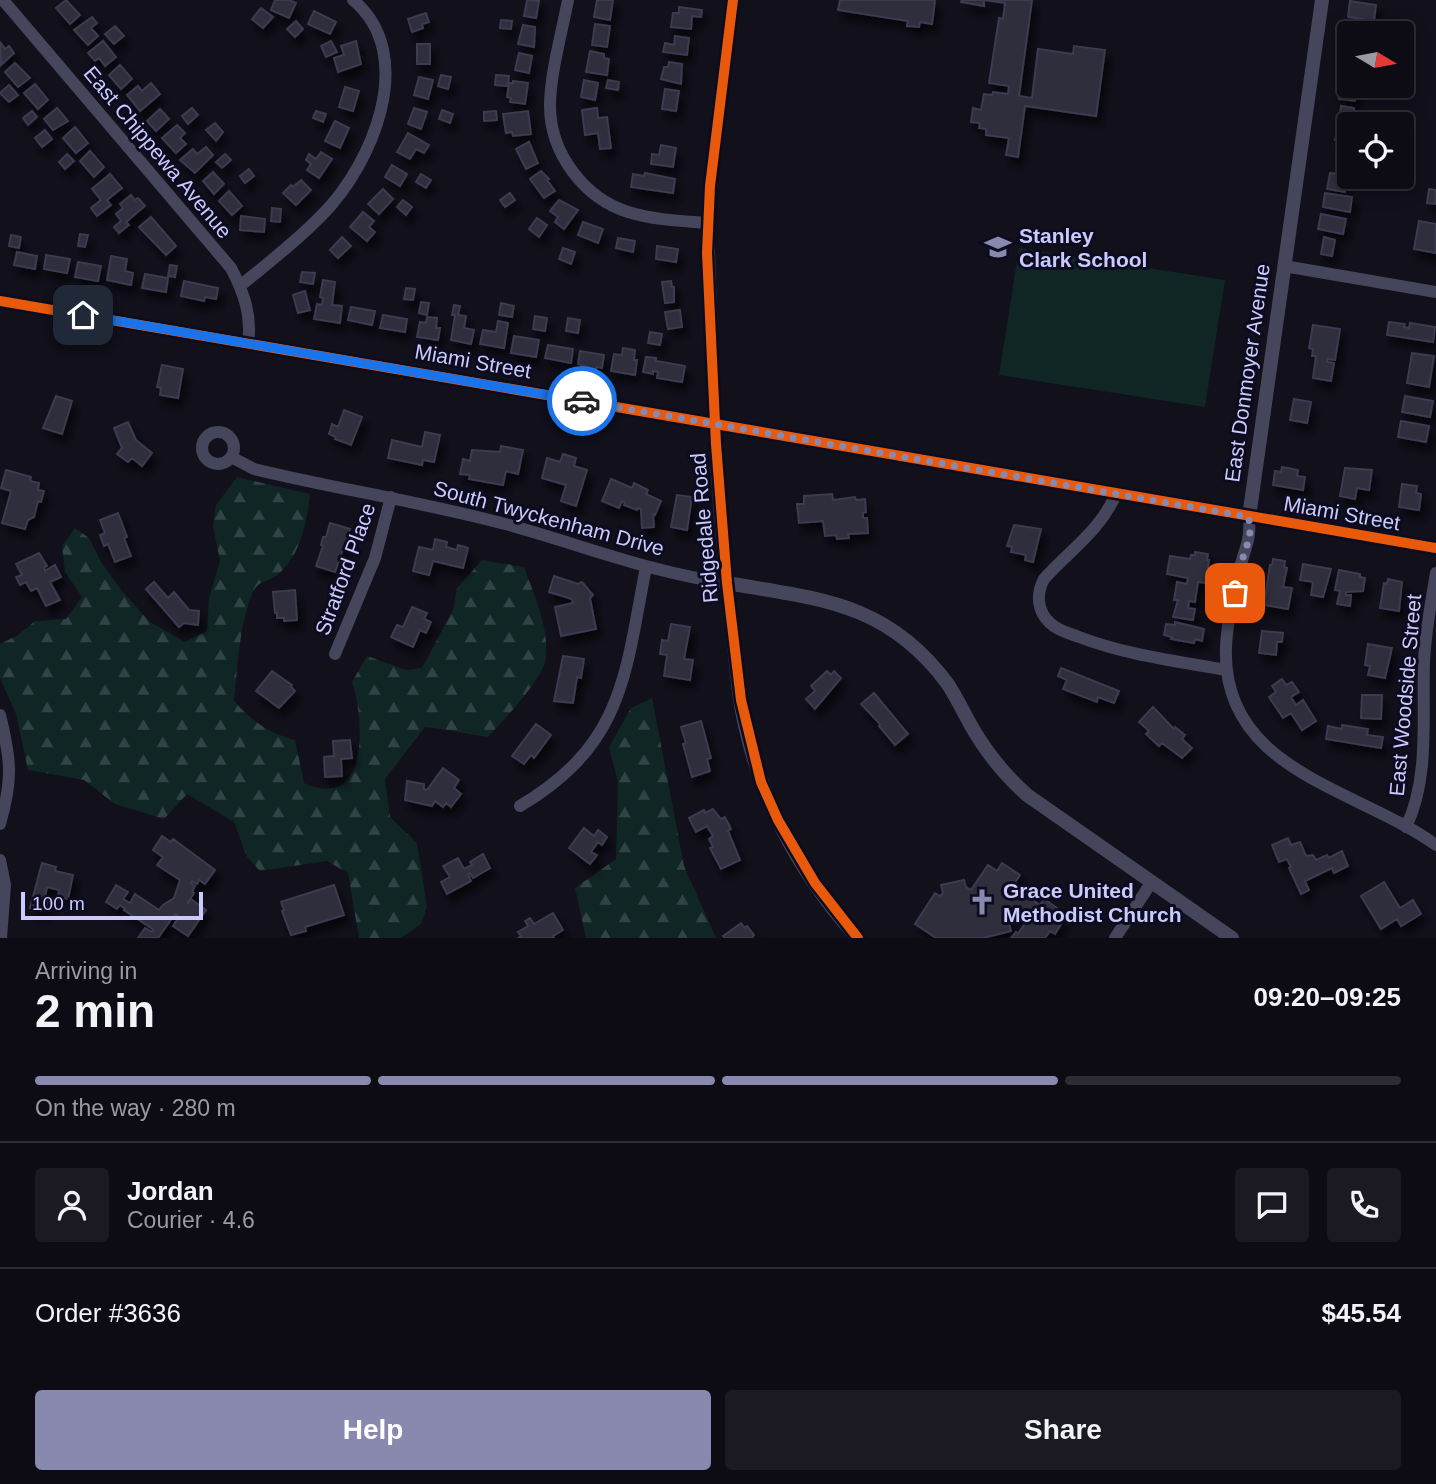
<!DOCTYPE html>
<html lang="en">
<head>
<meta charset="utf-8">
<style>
	body { margin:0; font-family:Arial,sans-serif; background:#1b1a22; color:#f1f3f6; height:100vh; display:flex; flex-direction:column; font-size:26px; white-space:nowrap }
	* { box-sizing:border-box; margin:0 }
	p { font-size:23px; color:#9a9ba0 }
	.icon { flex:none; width:38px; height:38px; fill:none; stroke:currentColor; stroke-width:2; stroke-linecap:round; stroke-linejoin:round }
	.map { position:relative; height:938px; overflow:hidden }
	.details { display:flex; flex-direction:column; background:#0d0c14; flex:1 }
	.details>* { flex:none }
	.needle { width:46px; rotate:100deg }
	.fabs { position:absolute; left:1337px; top:21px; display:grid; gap:14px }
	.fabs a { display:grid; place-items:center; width:77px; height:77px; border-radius:7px; background:#0d0c14; box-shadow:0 4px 18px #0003,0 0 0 2px #2d2c34; font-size:35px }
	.scale { position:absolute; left:21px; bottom:18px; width:182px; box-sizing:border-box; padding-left:7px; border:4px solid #cacaff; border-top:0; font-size:19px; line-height:24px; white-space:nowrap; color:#cacaff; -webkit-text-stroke:5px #0d0c1f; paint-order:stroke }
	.pin { position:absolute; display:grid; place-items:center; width:60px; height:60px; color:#fff; margin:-30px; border-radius:14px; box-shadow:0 4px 10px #0006 }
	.courier { position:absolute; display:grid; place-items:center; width:70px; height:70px; margin:-35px; border:5px solid #1a73e8; border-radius:50%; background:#fff; color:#222; box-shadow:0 2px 9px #0007 }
	.summary em { font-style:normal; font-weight:800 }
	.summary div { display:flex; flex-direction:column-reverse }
	.summary { display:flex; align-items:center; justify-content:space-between; height:119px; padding:0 35px }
	h1 { font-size:46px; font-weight:800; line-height:52px }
	.bar { display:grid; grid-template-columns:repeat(4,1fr); gap:10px 7px; align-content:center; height:84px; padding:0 35px }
	.bar i { height:9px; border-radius:5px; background:#2d2c34 }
	.bar .selected { background:#8989af }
	.bar p { grid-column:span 4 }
	.line { display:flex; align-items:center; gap:18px; padding:0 35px; border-top:2px solid #2d2c34 }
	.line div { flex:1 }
	.round { display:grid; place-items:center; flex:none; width:74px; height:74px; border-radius:7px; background:#1b1a22 }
	.cta { display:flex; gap:14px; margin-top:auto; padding:14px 35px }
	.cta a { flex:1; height:80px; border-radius:7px; background:#8989af; color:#fff; font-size:28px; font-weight:800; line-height:80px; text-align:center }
	.cta a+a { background:#1b1a22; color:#f1f3f6 }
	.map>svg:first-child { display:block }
	.forest { fill:url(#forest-firs) }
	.green { fill:#0f2624 }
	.building { fill:#2e2d3e; stroke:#3c3a50; stroke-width:2; filter:url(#shadow) }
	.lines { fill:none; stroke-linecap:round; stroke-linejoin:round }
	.minor { stroke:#45465c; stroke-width:12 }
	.tertiary { stroke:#45465c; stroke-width:14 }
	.cycleway-casing { stroke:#0d0c1f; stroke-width:15 }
	.cycleway { stroke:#e8590c; stroke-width:10 }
	.done { stroke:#8989af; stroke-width:7; stroke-dasharray:0 12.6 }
	.route { stroke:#1a73e8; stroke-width:9 }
	.labels { text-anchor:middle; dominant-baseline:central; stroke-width:6; stroke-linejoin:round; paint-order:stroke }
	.street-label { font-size:21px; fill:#cacaff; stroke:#0d0c1f }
	.poi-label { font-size:21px; font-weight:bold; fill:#cacaff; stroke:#0d0c1f; text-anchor:start }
</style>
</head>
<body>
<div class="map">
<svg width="1436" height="938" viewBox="0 0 1436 938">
	<defs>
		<pattern id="forest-firs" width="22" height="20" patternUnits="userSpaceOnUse" patternTransform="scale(1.75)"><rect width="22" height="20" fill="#0f2624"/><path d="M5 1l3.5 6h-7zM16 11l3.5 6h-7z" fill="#314445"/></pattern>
		<filter id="shadow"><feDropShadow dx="4.5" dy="8" stdDeviation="3.5" flood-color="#0009"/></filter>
	</defs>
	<rect width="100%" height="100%" fill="#11101b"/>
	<path class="forest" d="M237 477 310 494C307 522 300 558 276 576 268 581 258 582 254 590 239 621 238 667 234 701 252 721 268 733 295 740L304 783C369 813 365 720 352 682L367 656 406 670 422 668 453 610 457 588 482 560 524 567C534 595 549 627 546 657 545 677 503 721 488 737 467 734 447 729 425 727L385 779 390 817 417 843 427 907 421 924 401 938H359L348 873 327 861 260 871 247 857 234 822 187 794 164 819 115 804 84 780 28 770 16 714 0 678V644L18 635 35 621 66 619 82 597 65 572 62 546 75 528 89 538 101 562 122 591 150 622 185 642 207 631 209 598 220 561 213 526 216 505Z
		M652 698 684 866 716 938H586L575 888 616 859 618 782 609 747 631 708Z"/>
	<path class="green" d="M1019 248 1225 280 1205 407 999 375Z"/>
	<path class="building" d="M66 0 80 15 70 24 56 8Z
		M275 0H289L296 3 289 18 271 10Z
		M527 0 539 1 536 18 524 16Z
		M597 0H613L610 20 594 17Z
		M840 0H839H935L932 24 920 22 919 27 907 26 908 21 838 10Z
		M962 0H1032L1019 96 1032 98 1038 49 1073 54 1074 46 1105 50 1096 116 1025 106 1018 157 1006 155 1009 138 986 135V129L979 128 980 123 971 122 973 108 981 110 984 94 992 95 993 92 1008 94 1009 86 989 83 999 18 1003 19 1005 3 984 0V6L961 2Z
		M1350 1 1376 5 1374 21 1348 17Z
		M679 7 702 10 701 17 692 16 691 29 671 27 673 13H679Z
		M261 8 273 17 263 28 252 19Z
		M314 11 336 22 330 34 308 24Z
		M426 13 429 22 422 24 423 28 412 32 408 19Z
		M92 17 97 23 91 28 98 36 88 45 74 30Z
		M501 20 512 21 511 29 500 28Z
		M296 21 303 29 295 37 287 29Z
		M595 24 610 26 607 47 592 45Z
		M523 25 535 27 534 47 518 44Z
		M115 26 124 36 114 44 105 34Z
		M1348 28 1365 30V33H1349V45L1345 44Z
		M675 36 689 38 687 55 663 52 665 43 674 45Z
		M103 41 116 57 105 66 99 58 95 61 88 53Z
		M331 41 337 52 326 57 321 46Z
		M356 41 361 64 338 72 334 58 344 55 341 46Z
		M0 42 5 49 9 46 14 53 1 65Z
		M417 44H430V64H417Z
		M590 51 604 54V58L609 59 607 75 586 72Z
		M519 53 532 56 529 73 515 70Z
		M669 62 682 64 681 84 661 79 664 67H668Z
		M15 63 30 78 18 87 5 72Z
		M120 65 132 79 121 89 109 75Z
		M441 75 451 77 448 89 438 86Z
		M496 75 509 76 508 86 495 85Z
		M419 77 433 80 428 99 414 95Z
		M584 80 598 83 595 100 581 97Z
		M608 80 619 82 618 90 606 88Z
		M513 81 528 83 525 104 510 102 511 98 507 97 509 83H513Z
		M151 83 160 94 140 111 127 95 138 86 142 91Z
		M1341 83 1357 86 1355 101 1339 99Z
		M35 84 48 100 38 109 24 93Z
		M9 85 18 95 9 102 0 93Z
		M345 87 359 91 353 111 339 107Z
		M665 89 679 91 676 111 662 109Z
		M1341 106 1354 108 1352 124 1339 123Z
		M57 108 68 121 53 130 44 119Z
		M192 108 198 115 188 124 182 116Z
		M414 108 427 112 421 129 408 124Z
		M597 108 598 118 607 117 611 148 600 149 598 133 585 135 582 110Z
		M160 109 169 119 156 131 147 121Z
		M442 110 453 114 450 123 439 119Z
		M32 111 37 117 28 125 23 118Z
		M316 111 326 114 323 122 313 118Z
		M496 111 497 120 484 121V112Z
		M528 111 531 134 513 136 512 132 506 133 503 114Z
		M335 121 349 128 340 148 325 141Z
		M215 123 223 132 216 141 206 130Z
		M177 125 185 133 180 138 186 144 176 153 162 138Z
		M75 127 88 143 76 153 63 138Z
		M1338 127 1349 129V143L1335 140Z
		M45 130 52 139 42 147 35 138Z
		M408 133 429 145 424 153 416 149 410 159 397 152Z
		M529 142 538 163 526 169 516 149Z
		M661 145 676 148 673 167 651 164 652 154 659 155Z
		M206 147 213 155 195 173 180 160 193 149 197 154Z
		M90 151 104 167 94 177 80 161Z
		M321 152 332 159 319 178 307 170 311 164 306 160 309 154 316 159Z
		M67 154 74 161 65 169 59 162Z
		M225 154 231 160 222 168 216 162Z
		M392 165 407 174 400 186 385 177Z
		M249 169 254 176 245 183 240 176Z
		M541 171 549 179 547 180 555 191 544 198 530 179Z
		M213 172 224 184 214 194 203 181Z
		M645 173 675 179 673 193 631 187 633 174 644 176Z
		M1330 173 1348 175 1345 192 1327 189Z
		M110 174 122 188 107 200 111 205 97 216 91 208 101 200 92 189Z
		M421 174 431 180 426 188 416 182Z
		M301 180 311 190 296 205 283 193 291 185 293 187Z
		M383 189 393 199 379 214 368 204Z
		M1429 189 1436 190V204L1427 203Z
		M229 191 242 206 232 215 219 201Z
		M510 193 515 200 505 207 500 200Z
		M1325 193 1352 197 1350 212 1323 207Z
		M131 195 135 200 138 198 145 206 126 222 129 225 119 233 114 227 121 221 116 214 123 208 120 204Z
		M403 200 412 207 406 215 397 207Z
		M559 200 578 210 564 229 555 222 558 217 550 211Z
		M272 208 281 209 280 222 271 221Z
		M363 212 374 221 369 227 375 232 367 241 350 227Z
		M1321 214 1346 219 1343 234 1318 229Z
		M241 216 265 219 264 232 240 230Z
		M151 217 176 246 166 255 139 227Z
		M537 218 547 225 539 237 529 229Z
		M1419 221 1436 224V253L1414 249Z
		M583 222 603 229 598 243 578 235Z
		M80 234 88 235 85 247 78 246Z
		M11 235 21 237 19 248 9 246Z
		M342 237 351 246 338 258 330 250Z
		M1324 237 1335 240 1332 256 1321 254Z
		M618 238 635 241 633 252 616 248Z
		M657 246 678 249 676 262 656 259Z
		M563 248 575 252 571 264 559 259Z
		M17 252 37 256 35 269 14 265Z
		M46 255 70 259 67 273 44 269Z
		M111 256 127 259 125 271 133 273 131 285 107 280Z
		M78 262 101 266 98 281 75 277Z
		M170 265 177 266 175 277 168 276Z
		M302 272 315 273 313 284 300 282Z
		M145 274 168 278 166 292 142 288Z
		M323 280 335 282 332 305 342 306 340 323 314 319 317 304 322 305 323 298 320 297Z
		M184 281 218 288 216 299 205 297 204 301 181 296Z
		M671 281 672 287H674V302L665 303 662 282Z
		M406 288 415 289 413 300 404 299Z
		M305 291 310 310 298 313 293 295Z
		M421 302 429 303 427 315 419 313Z
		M501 303 514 306 512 317 499 315Z
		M454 305 460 306 458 315 466 316 464 328 474 330 471 344 451 340 455 315H452Z
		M351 307 375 311 372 325 348 320Z
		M680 310 682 327 668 329 665 312Z
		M383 315 407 319 405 332 380 328Z
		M535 316 547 318 545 331 533 329Z
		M427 317 437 318 436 328H440L438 340 417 337 420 322 426 323Z
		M568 318 580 320 578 333 566 331Z
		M498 321 508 323 504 348 480 344 483 330 496 332Z
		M1389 322 1405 324 1404 327 1409 328 1410 323 1435 327 1433 342 1387 335Z
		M1313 325 1340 329 1335 360 1328 359 1327 362 1334 363 1331 381 1313 378 1316 356H1312L1313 349 1309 348Z
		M650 332 662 334 660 345 648 343Z
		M514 336 539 340 536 357 511 353Z
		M548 345 573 349 571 363 545 358Z
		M623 348 635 350 634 360H637L635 375 611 371 614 354 622 355Z
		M580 351 604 355 602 368 596 367V369L578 364Z
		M1412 353 1434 356 1429 387 1407 383Z
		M646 357 656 358V361L685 366 682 382 657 378 658 372 653 371V374L643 372Z
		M162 365 183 369 178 398 160 395 161 388 157 387Z
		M56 396 72 401 62 434 43 428Z
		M1405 396 1433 401 1430 417 1402 412Z
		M1294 399 1311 402 1307 423 1290 420Z
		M344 410 362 417 351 445 335 439 336 437 329 434 332 424 338 427Z
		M1401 421 1429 426 1426 442 1398 437Z
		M128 422 136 440 152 453 142 466 132 458 128 462 117 454 122 448 114 428Z
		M425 432 440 435 434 462 423 460 422 465 388 458 392 440 422 447Z
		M501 446 523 450 518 474 506 471 503 485 469 479 470 475 460 474 463 459 470 461 472 450 500 452Z
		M563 454 576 458 574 466 587 470 576 506 561 501 566 485 542 478 547 458 560 462Z
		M1282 467 1298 470 1297 476 1305 477 1303 490 1273 485 1275 471 1281 472Z
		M1345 468 1372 470 1369 490 1357 488 1355 499 1340 496Z
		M6 470 31 477 30 481 39 483 38 490 44 491 41 502 38 501 34 517 28 520 25 529 2 523 11 491 1 488Z
		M611 479 632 488 634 483 648 490 646 494 661 501 655 515 653 514 654 527 642 528 641 509 638 508 637 510 624 505 625 502 622 501 619 508 602 501Z
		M1402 484 1417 486 1416 493 1421 494 1419 510 1399 507Z
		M832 494 833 500 855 497 856 500 865 499 866 512 863 513V518H867L868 533 848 534 849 538 837 539 836 535 825 536 823 521 799 523 797 504H804V496Z
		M677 495 692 497 687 530 671 527Z
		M118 513 127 537 124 538 131 556 115 562 108 544 104 546 100 535 105 533 100 520Z
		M330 523 350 529 335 572 316 566 323 546 321 545 323 537H326Z
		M1014 525 1041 529 1033 562 1025 560 1026 555 1011 552 1012 547 1007 546Z
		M435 539 447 542 446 547 457 550 458 545 468 548 463 568 433 561 429 575 413 571 419 547 433 550Z
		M1195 552 1208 554 1207 560H1209L1206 583 1198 582 1195 602 1189 601 1188 608 1195 609 1193 620 1173 617 1178 600H1174L1177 582 1187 584 1188 578 1167 574 1170 556 1190 559 1191 555H1195Z
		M39 553 47 566 44 567 45 571 55 565 61 577 50 582 60 600 46 606 37 588 31 591 26 582 20 585 16 577 22 575 16 564Z
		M1273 559 1285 561 1284 567 1287 568 1283 587 1292 588 1288 609 1264 605 1270 565H1272Z
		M1303 564 1331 569 1323 597 1311 595 1313 582 1300 580Z
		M1339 570 1360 574V577L1365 578 1363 591 1346 592V595H1351L1350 606 1337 604 1340 591 1335 590Z
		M554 576 578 584 582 582 593 595 590 598 596 629 561 636 555 607 573 603 572 599 549 592Z
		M1388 579 1402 582 1399 611 1380 608 1384 583 1387 584Z
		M154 582 168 598 174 592 189 610 199 611 198 625 184 623 179 627 146 589Z
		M295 590 297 620 284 621V618H277V613H275L273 592Z
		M412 607 427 613 424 619 431 622 426 633 420 630 413 647 391 637 397 625 403 627Z
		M1175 622 1204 629 1202 641 1195 639 1194 643 1171 639 1172 637 1164 635 1166 624 1175 625Z
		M671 624 690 627 684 659 693 660 690 680 664 676 667 655 660 654 662 640 668 641Z
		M1262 631 1283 633 1282 642H1277L1276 655 1259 653Z
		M1368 644 1392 648 1385 678 1368 675 1370 666 1365 665Z
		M563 656 584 659 581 678 577 677 573 703 554 701Z
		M1061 668 1119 691 1114 703 1098 697 1097 702 1063 689 1067 680 1058 676Z
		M272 671 292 685 291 687 295 691 279 708 256 691Z
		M827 671 831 675 834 671 841 678 815 709 806 699 815 691 811 686Z
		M1282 679 1286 685 1292 682 1299 692 1291 697 1296 705 1303 700 1316 721 1302 730 1291 713 1283 718 1269 697 1276 692 1272 686Z
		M874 693 908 734 895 745 879 726 880 724 861 704Z
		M1362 695H1382L1381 719 1361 718Z
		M1153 707 1174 729 1175 727 1185 735 1182 739 1192 748 1182 758 1162 743 1159 746 1146 734 1149 731 1139 722Z
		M701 721 711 758 707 759 710 771 692 777 683 744 686 743 681 727Z
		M536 724 551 735 534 758 531 755 524 764 512 756Z
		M1342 725 1368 729 1367 735 1383 737 1381 748 1326 739 1328 726 1342 729Z
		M350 740 352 758 341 759 342 776 325 777 324 757 334 756 333 741Z
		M443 768 459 780 454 788 461 794 451 807 446 803 443 807 435 801 432 806 405 800 407 781 424 784V789L427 790Z
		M713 809 721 819 725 817 731 829 728 831 740 860 721 869 710 848 713 847 709 839 713 836 707 826 696 832 689 818 704 810 705 813Z
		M584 828 594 836 598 830 607 837 602 845 598 842 591 852 597 855 590 864 569 848Z
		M162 836 171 842 173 839 215 870 205 884 199 880 197 884 192 881 191 883 195 886 192 892 194 893 187 904 191 899 206 910 188 936 173 926 179 917 175 914 158 938H138L145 928 152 932 154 930 124 910 125 909 120 905 117 909 106 902 116 885 128 892 123 899 130 903 135 894 159 910 163 905 174 898 180 880 157 865 163 857 153 850Z
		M1288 838 1291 845 1300 842 1306 856 1313 855 1316 860 1327 855 1329 858 1342 851 1348 866 1334 873 1332 868 1305 881 1309 890 1301 894 1289 868 1291 867 1287 859 1279 862 1272 845Z
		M483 854 490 868 473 878 470 873 468 874 471 881 447 894 441 882 450 877 443 866 458 858 464 869 472 865 470 862Z
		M42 863 56 867 55 871 73 875 68 899 58 897 59 890 47 887 45 897 49 898 45 911 30 908Z
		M1002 863 1020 875 1012 887 1024 894 1027 890 1034 895 1031 899 1040 905 1044 899 1060 910 1056 917 1063 921 1055 934 1050 931 1045 938H1011L1016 932 1018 934 1029 917 1020 911 1017 917 1008 919 1011 931 983 938H936L915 924 935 893 940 896 943 893 941 885 964 880 966 887 971 890 988 865 997 871Z
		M1384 882 1400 908 1413 900 1421 914 1401 926 1397 919 1381 929 1361 896Z
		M334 885 344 915 305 927 306 931 291 935 282 911 284 910 281 902Z
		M553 913 563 930 553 936 554 938H518L521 936 518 932 528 926 525 921 530 918 534 924Z
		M741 923 745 928 747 926 754 935 752 938H725L723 936Z"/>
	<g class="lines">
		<path class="minor" d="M3 0 231 268C244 293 252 315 248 344
			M568 0C562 32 550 74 550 106 550 153 584 198 628 212 654 220 682 221 708 223
			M1284 266 1436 292
			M240 286C268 263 297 241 322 215 372 165 419 55 353 0
			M715 424 708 223 718 111 733 0
			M202 448a16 16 0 1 1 32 0a16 16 0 1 1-32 0Z
			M231 457 254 469C337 489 422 502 505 524 579 544 651 573 727 583
			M1116 494C1100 531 1070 550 1044 579 1036 594 1037 611 1050 623 1058 631 1069 633 1079 637 1126 655 1176 661 1226 670
			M1249 517C1251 541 1245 547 1240 568 1234 593 1227 622 1226 647 1221 771 1357 788 1436 845
			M335 654 375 558 391 497
			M0 715C11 760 13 779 0 824
			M520 806C624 744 625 675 646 567
			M1406 827C1430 778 1422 716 1424 663 1425 633 1431 603 1436 573
			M0 860 5 885 1 938
			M1115 938 1151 883"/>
		<path class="tertiary" d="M0 301 1436 548
			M715 424C718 486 723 548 730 609 734 639 736 669 740 699 754 788 797 872 858 938
			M1249 517 1322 0
			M727 583C819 599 887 602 947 683 958 699 966 718 976 734 990 757 1007 777 1027 795L1232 938"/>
		<g class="cycleway-casing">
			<path id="cycleway" d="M733 0 710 186 707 253 716 444 727 583 741 700 761 782 778 820 815 883 858 938
				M0 301 1436 548"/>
		</g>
		<use href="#cycleway" class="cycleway"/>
	</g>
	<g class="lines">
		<path class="done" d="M582 401 1249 517 1250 536 1240 567 1235 593"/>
		<path class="route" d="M83 315 582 401"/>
	</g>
	<defs>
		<g id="school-bare" transform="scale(2.1)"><path d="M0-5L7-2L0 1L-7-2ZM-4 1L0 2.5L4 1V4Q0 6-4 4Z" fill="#8989af" stroke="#0d0c1f" stroke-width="2.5" paint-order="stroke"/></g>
		<g id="church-bare" transform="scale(2.1)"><path d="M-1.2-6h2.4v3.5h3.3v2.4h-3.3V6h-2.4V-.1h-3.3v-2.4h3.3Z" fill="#8989af" stroke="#0d0c1f" stroke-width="2.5" paint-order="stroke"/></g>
	</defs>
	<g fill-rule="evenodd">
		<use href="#school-bare" x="998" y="247"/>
		<use href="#church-bare" x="982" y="902"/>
	</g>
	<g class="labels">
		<g class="street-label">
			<text transform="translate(158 152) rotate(50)">East Chippewa Avenue</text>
			<text transform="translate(473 361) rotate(10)">Miami Street</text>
			<text transform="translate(1247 373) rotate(-82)">East Donmoyer Avenue</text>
			<text transform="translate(1342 513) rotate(10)">Miami Street</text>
			<text transform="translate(549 518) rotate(15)">South Twyckenham Drive</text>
			<text transform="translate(704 528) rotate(-95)">Ridgedale Road</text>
			<text transform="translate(345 569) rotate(-70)">Stratford Place</text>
			<text transform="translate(1405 695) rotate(-85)">East Woodside Street</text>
		</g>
		<g class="poi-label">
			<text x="1019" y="235">Stanley<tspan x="1019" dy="24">Clark School</tspan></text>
			<text x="1003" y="890">Grace United<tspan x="1003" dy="24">Methodist Church</tspan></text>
		</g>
	</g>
</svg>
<div class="fabs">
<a><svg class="needle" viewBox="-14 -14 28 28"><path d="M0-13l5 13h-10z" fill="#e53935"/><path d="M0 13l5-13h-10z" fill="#9a9ba0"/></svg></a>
<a><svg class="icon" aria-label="locate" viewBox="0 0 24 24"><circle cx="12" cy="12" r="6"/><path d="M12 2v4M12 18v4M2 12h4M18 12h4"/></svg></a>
</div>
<div class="scale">100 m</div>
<div class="pin" style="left:1235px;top:593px;background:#ea580c"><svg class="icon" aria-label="bag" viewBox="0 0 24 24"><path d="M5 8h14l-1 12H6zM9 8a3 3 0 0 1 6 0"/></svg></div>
<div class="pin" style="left:83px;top:315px;background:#1f2937"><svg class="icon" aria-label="home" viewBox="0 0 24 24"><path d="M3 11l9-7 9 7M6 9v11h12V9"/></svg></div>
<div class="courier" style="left:582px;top:401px"><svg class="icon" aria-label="car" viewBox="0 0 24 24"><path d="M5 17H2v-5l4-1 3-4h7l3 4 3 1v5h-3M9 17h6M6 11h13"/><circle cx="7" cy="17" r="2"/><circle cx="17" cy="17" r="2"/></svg></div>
</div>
<section class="details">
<div class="summary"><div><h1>2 min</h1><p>Arriving in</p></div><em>09:20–09:25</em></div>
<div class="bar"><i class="selected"></i><i class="selected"></i><i class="selected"></i><i></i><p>On the way · 280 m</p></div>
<div class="line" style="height:126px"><a class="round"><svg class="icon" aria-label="person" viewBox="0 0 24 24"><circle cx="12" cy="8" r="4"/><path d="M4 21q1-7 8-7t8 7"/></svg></a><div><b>Jordan</b><p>Courier · 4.6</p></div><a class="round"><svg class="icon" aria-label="chat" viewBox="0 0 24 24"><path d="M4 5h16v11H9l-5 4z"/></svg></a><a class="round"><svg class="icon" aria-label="phone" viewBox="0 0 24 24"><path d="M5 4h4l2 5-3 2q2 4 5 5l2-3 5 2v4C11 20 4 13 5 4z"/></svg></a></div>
<div class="line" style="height:91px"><div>Order #3636</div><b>$45.54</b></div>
<div class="cta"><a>Help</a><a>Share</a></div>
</section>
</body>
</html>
